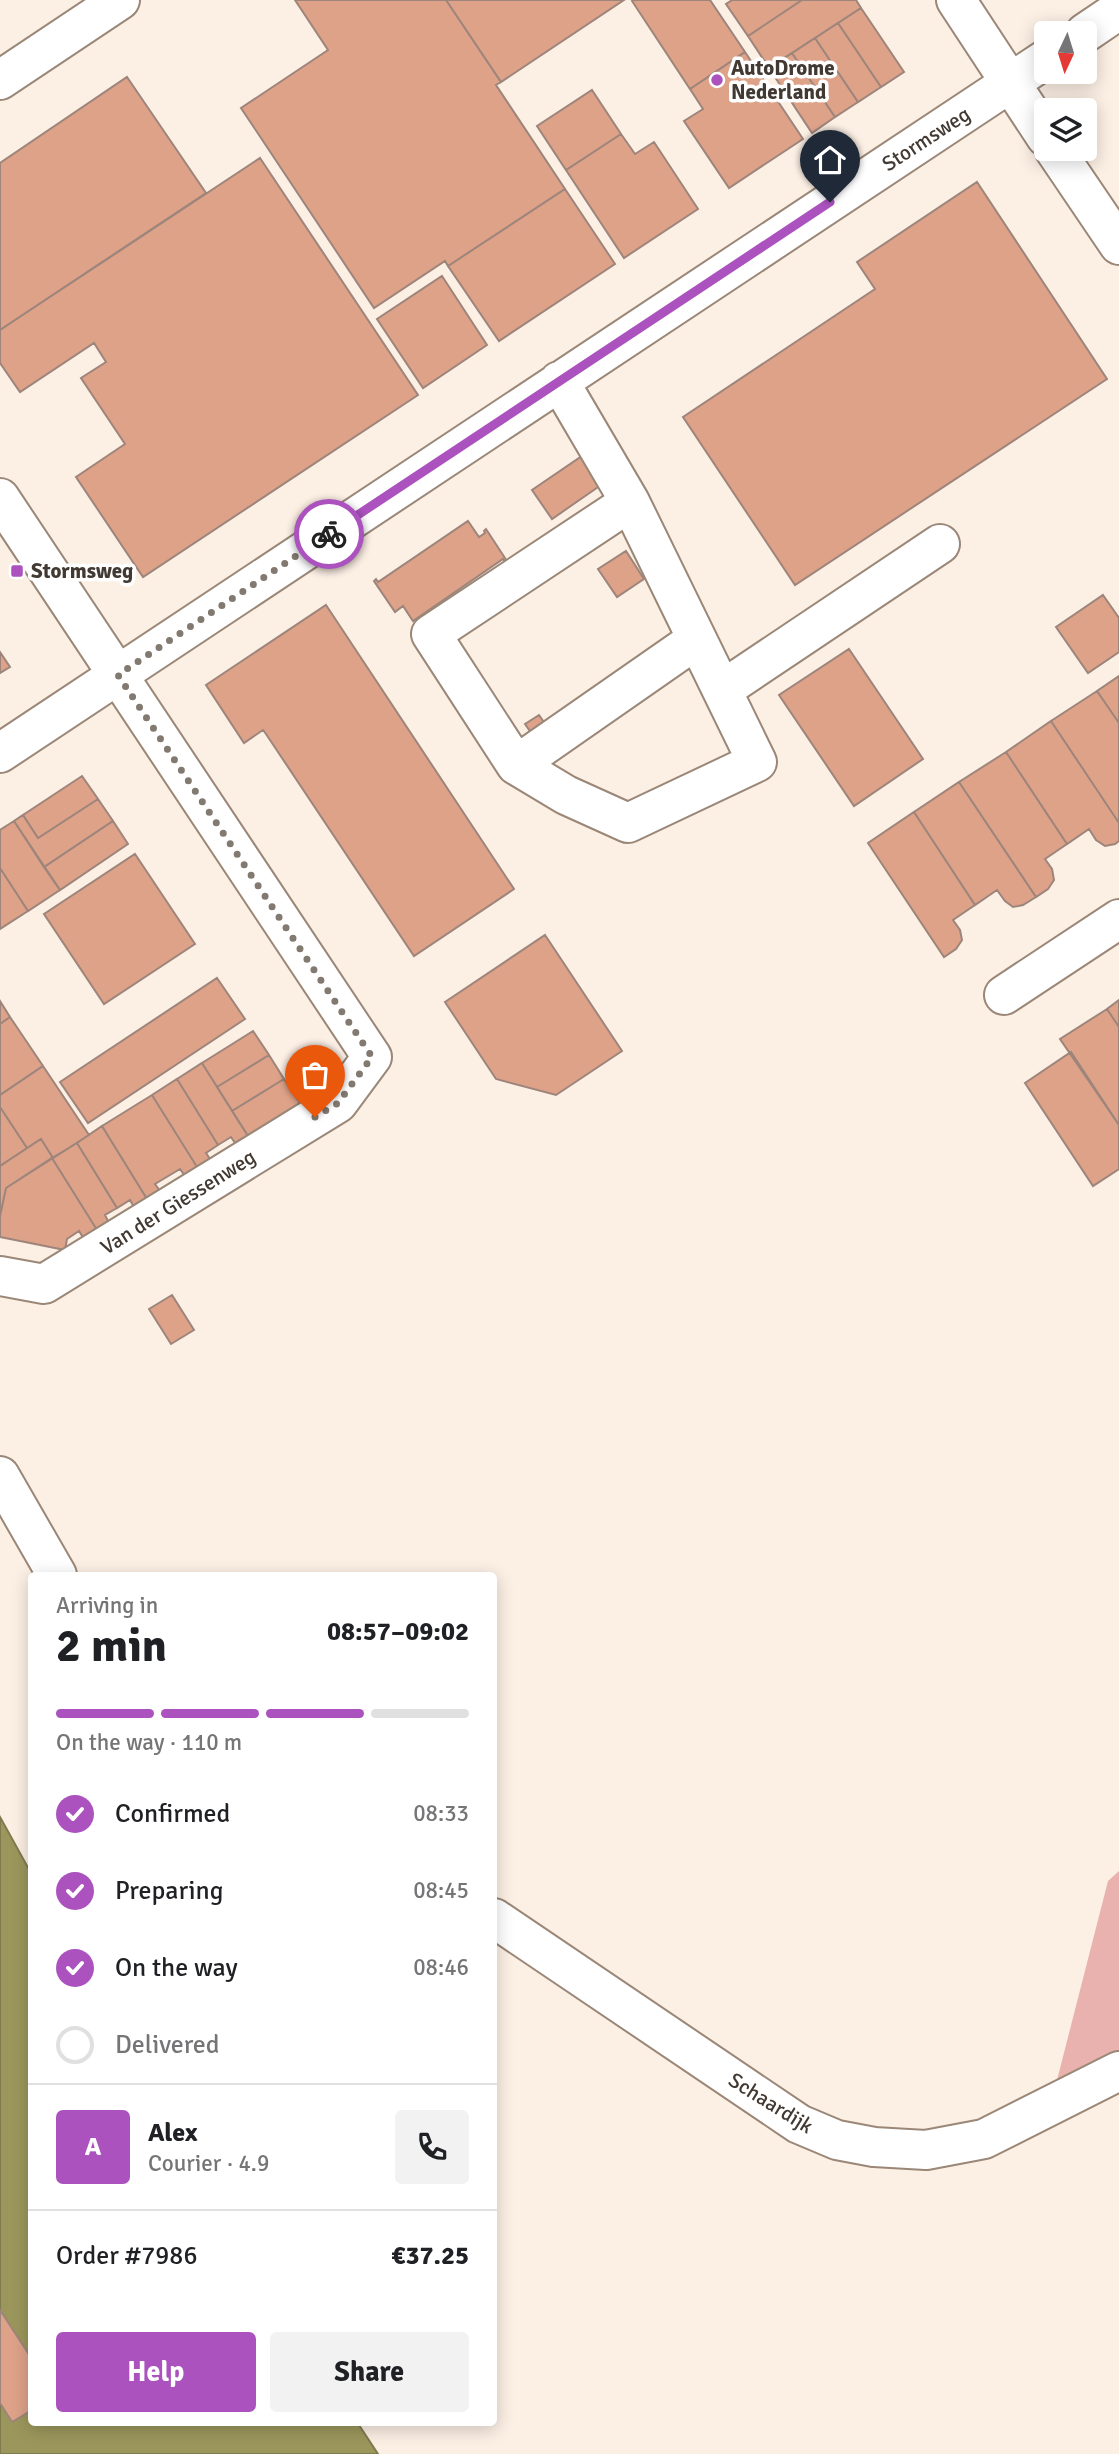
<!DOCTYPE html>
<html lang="en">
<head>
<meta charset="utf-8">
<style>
	body { margin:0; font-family:Signika,sans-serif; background:#f2f2f2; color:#202124; height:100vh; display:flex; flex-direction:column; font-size:26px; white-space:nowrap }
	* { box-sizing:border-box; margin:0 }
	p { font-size:23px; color:#757577 }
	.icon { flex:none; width:38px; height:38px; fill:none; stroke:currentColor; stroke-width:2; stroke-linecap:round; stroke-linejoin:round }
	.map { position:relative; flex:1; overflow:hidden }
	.details { position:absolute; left:28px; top:1572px; width:469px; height:854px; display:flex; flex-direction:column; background:#fff; border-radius:7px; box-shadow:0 4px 18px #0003 }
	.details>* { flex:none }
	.needle { width:46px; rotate:184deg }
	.buttons { position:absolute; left:1034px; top:21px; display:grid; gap:14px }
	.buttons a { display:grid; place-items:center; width:63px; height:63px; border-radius:7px; background:#fff; box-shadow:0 4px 18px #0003; font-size:35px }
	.pin { position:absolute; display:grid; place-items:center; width:60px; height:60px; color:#fff; margin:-72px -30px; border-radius:50% 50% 50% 0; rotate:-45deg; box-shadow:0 0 7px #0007 }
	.pin .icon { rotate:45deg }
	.courier { position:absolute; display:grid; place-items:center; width:70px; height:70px; margin:-35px; border:5px solid #ab52be; border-radius:50%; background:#fff; color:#222; box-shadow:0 2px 9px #0007 }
	.head em { font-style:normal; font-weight:800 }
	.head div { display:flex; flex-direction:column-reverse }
	.head { display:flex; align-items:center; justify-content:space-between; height:119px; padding:0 28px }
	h1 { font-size:46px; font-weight:800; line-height:52px }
	.bar { display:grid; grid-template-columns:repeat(4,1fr); gap:10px 7px; align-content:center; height:84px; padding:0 28px }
	.bar i { height:9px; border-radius:5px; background:#e0e0e0 }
	.bar .on { background:#ab52be }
	.bar p { grid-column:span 4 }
	.line { display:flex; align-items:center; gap:18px; padding:0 28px; border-top:2px solid #e0e0e0 }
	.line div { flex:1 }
	.round { display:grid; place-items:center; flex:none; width:74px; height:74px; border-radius:7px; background:#f2f2f2 }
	ol { padding:0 28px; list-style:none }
	li { display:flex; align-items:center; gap:21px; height:77px }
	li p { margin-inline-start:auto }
	li .icon { padding:7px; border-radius:50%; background:#ab52be; color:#fff; stroke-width:4 }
	li:last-child { color:#757577 }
	li i { width:38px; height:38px; border:4px solid #e0e0e0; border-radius:50% }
	.action { display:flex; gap:14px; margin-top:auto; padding:14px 28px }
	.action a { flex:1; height:80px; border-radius:7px; background:#ab52be; color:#fff; font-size:28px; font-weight:800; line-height:80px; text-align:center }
	.action a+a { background:#f2f2f2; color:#202124 }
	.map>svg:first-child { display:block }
	.green { fill:#e9b2ae }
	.water { fill:#9b975c; stroke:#807b4f; stroke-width:2 }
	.building { fill:#dea289; stroke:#9e857b; stroke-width:2 }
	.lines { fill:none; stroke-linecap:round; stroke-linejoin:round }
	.minor-casing { stroke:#9a8777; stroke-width:42 }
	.minor { stroke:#fff; stroke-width:38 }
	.done { stroke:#827970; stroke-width:7; stroke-dasharray:0 12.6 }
	.route { stroke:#ab52be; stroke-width:9 }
	.poi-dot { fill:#ab52be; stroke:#fff; stroke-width:2.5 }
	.labels { text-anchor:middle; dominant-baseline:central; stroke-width:7; stroke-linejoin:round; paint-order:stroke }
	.poi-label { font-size:21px; font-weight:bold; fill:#413932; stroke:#fff; text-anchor:start }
	.street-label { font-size:21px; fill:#413932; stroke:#fff }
</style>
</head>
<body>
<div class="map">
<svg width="1119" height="2454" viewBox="0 0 1119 2454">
	<rect width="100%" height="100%" fill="#fcefe4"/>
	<path class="green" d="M1119 1871V2058L1055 2088 1108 1881Z"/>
	<path class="water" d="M0 1817 31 1873 32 2422H357L378 2454H0Z"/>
	<path class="building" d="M295 0H446L501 82 496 85 565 189 448 266 445 261 374 308 241 108 328 50Z
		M446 0H624L501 82Z
		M634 0H710L745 52 690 89 632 1Z
		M732 0H802L748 36 726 4Z
		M802 0H856L861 8 769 68 748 36Z
		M861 8 904 72 881 87 838 23Z
		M838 23 881 87 858 102 815 38Z
		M815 38 858 102 835 117 792 53Z
		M745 52 803 139 729 188 684 121 703 109 690 89Z
		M792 53 835 117 812 133 769 68Z
		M127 77 206 193 0 330V163Z
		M592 90 621 134 566 170 537 126Z
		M621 134 635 154 654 142 698 209 624 258 566 170Z
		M260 158 418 395 143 577 76 477 125 444 81 378 106 362 94 343 20 392 0 363V330Z
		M977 182 1107 379 795 585 683 417 875 289 857 262Z
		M565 189 615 264 499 341 448 266Z
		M442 276 487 345 423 388 377 319Z
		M582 456 601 485 552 519 532 490Z
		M468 521 479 537 485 533 484 531 486 529 507 561 505 562 503 559 413 621 403 606 395 612 374 581 376 579 378 582Z
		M626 551 644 579 617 597 598 569Z
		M1103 595 1119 618V652L1088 673 1056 627Z
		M326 605 514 889 414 956 266 734 263 730 244 743 206 685Z
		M849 649 923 759 854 806 779 695Z
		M0 652 10 667 0 673Z
		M1119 676V723L1097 691Z
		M1097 691 1119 723V823L1051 721Z
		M539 715 548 728 534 737 525 724Z
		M1051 721 1119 823V841L1115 844 1105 846 1096 840 1089 829 1067 844 1006 752Z
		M1006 752 1067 844 1045 859 1052 869 1054 880 1048 889 1036 897 959 782Z
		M82 776 98 799 38 838 23 815Z
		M959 782 1036 897 1023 905 1013 907 1005 901 997 890 975 905 914 812Z
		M98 799 113 821 44 867 14 821 23 815 38 838Z
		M914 812 975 905 953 920 960 930 962 940 956 949 944 957 868 843Z
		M14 821 60 890 28 911 0 868V830Z
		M113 821 128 844 60 890 44 867Z
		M135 854 195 944 104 1004 44 914Z
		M0 868 28 911 0 929Z
		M545 935 622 1051 556 1095 496 1079 445 1002Z
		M217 978 245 1019 88 1123 60 1082Z
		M1119 1000V1027L1107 1009Z
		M0 1001 10 1017 0 1024Z
		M1107 1009 1119 1027V1125L1060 1039Z
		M10 1017 43 1066 0 1095V1024Z
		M253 1031 269 1055 217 1087 202 1063Z
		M1071 1052 1119 1125V1169L1093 1186 1025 1083Z
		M269 1055 284 1079 232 1111 217 1087Z
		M202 1063 248 1136 235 1143 231 1137 218 1145 177 1079Z
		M43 1066 89 1135 53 1158 41 1139 27 1148 0 1107V1095Z
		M177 1079 218 1145 206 1153 210 1159 197 1167 152 1095Z
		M284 1079 300 1103 248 1136 232 1111Z
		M152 1095 197 1167 185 1176 180 1169 155 1184 160 1191 147 1199 102 1126Z
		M0 1107 27 1148 0 1166Z
		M102 1126 147 1199 134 1207 130 1200 117 1208 77 1143Z
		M41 1139 53 1158 6 1188 0 1216V1166Z
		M77 1143 117 1208 105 1215 109 1223 97 1230 52 1158Z
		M52 1158 97 1230 84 1239 79 1231 67 1239 65 1250 0 1237V1216L6 1188Z
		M172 1295 194 1330 171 1344 149 1309Z
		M0 2310 32 2359V2410L12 2422 0 2403Z"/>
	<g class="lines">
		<g class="minor-casing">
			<path id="minor" d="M956 0 1046 137
				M1085 33 1119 10
				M0 80 120 0
				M1054 149 1119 245
				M559 381 630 502 431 634 516 765 566 795 628 823 757 762 630 502
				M0 498 372 1057 338 1103 44 1284 0 1276
				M722 690 940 544
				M0 753 1046 59
				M516 765 697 639
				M1004 995 1119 919
				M0 1476 57 1575
				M494 1918 799 2124 837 2140 874 2147 926 2150 984 2139 1119 2071"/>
		</g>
		<use href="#minor" class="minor"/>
	</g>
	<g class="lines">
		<path class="done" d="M315 1117 338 1103 372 1057 118 675 329 534"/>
		<path class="route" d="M329 534 830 202"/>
	</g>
	<g class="poi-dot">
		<circle cx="717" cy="80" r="7"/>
		<rect x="10" y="564" width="14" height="14" rx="3.5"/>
	</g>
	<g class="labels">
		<g class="poi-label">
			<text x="731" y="68">AutoDrome<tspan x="731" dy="24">Nederland</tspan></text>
			<text x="31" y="571">Stormsweg</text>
		</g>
		<g class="street-label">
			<text transform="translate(926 139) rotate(-33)">Stormsweg</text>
			<text transform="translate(178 1202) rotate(-32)">Van der Giessenweg</text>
			<text transform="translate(771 2103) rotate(32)">Schaardijk</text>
		</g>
	</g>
</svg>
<div class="buttons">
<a><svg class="needle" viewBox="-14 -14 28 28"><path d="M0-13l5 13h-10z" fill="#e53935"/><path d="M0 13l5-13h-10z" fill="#757577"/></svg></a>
<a><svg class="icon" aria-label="layers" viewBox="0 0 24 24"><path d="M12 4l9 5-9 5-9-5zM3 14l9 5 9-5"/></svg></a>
</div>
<div class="pin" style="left:315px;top:1117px;background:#ea580c"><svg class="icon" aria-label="bag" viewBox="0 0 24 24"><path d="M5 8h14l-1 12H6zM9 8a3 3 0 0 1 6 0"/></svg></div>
<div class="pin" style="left:830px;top:202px;background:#1f2937"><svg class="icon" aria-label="home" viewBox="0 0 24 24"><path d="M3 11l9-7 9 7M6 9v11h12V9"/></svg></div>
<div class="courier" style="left:329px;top:534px"><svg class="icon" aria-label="bike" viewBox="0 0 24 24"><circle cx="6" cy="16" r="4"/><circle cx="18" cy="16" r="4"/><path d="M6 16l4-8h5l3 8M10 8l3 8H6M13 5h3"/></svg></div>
<section class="details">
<div class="head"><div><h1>2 min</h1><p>Arriving in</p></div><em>08:57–09:02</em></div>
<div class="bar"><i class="on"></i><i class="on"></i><i class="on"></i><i></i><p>On the way · 110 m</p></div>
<ol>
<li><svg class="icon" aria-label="check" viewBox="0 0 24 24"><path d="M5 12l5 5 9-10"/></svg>Confirmed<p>08:33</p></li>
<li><svg class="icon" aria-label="check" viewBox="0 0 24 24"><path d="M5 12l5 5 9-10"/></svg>Preparing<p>08:45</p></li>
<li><svg class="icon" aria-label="check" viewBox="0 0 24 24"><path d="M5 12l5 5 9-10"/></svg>On the way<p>08:46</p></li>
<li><i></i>Delivered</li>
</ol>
<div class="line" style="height:126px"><b class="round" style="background:#ab52be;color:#fff">A</b><div><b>Alex</b><p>Courier · 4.9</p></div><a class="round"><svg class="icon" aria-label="phone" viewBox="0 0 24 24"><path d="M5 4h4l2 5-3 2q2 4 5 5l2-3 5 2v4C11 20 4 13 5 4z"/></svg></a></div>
<div class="line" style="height:91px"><div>Order #7986</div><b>€37.25</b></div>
<div class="action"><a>Help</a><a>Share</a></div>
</section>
</div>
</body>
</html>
